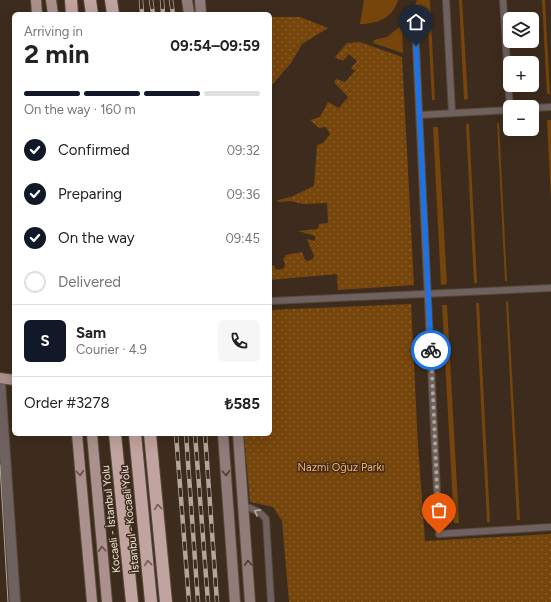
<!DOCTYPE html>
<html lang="en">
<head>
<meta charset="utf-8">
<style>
	body { margin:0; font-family:Figtree,sans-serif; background:#f6f6f6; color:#222; height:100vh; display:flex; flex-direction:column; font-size:15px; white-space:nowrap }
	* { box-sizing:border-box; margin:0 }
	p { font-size:13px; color:#767676 }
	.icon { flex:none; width:22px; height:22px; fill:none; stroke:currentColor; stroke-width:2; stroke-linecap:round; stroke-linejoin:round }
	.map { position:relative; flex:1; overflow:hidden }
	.panel { position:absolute; left:12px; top:12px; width:260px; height:424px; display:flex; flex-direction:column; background:#fff; border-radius:6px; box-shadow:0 4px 16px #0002 }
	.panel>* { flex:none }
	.buttons { position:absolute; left:503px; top:12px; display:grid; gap:8px }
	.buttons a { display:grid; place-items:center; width:36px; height:36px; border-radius:6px; background:#fff; box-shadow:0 4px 16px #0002; font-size:20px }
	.pin { position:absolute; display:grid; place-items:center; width:34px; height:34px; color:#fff; margin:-41px -17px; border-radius:50% 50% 50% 0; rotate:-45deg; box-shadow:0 0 4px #0007 }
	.pin .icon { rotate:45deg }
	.courier { position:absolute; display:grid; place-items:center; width:40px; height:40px; margin:-20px; border:3px solid #1a73e8; border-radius:50%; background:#fff; color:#222; box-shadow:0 1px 5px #0007 }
	.overview em { font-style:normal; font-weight:700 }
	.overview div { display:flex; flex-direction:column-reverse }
	.overview { display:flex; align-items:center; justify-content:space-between; height:68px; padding:0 12px }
	h1 { font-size:26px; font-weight:700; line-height:30px }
	.bar { display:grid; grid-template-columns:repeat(4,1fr); gap:6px 4px; align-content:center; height:48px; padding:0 12px }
	.bar i { height:5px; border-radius:3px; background:#e0e0e0 }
	.bar .current { background:#111827 }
	.bar p { grid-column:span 4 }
	.line { display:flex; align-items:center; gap:10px; padding:0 12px; border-top:1px solid #e0e0e0 }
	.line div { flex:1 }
	.round { display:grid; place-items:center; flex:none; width:42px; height:42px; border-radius:6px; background:#f6f6f6 }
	ol { padding:0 12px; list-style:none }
	li { display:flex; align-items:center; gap:12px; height:44px }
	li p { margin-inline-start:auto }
	li .icon { padding:4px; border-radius:50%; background:#111827; color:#fff; stroke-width:4 }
	li:last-child { color:#767676 }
	li i { width:22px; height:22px; border:2px solid #e0e0e0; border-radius:50% }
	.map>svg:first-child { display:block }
	.grass { fill:#76450b }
	.park { fill:url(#park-dots) }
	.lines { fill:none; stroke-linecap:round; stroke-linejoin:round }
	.lane-casing { stroke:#5a4a3b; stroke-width:8 }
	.street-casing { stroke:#5a4a3b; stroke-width:12 }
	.secondary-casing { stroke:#5a4a3b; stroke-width:12 }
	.primary-casing { stroke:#5a4a3b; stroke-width:12 }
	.highway-casing { stroke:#5a4a3b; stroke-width:14 }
	.lane { stroke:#6e615f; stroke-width:6 }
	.street { stroke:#6e615f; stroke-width:10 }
	.secondary { stroke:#907c79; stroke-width:10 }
	.primary { stroke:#aa918d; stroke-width:10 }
	.highway { stroke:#c1a39f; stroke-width:12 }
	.tram { stroke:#b2a59a; stroke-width:1 }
	.rail-casing { stroke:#b2a59a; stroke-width:4.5 }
	.rail { stroke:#3d2c1d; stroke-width:3; stroke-dasharray:9; stroke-linecap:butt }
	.oneway { stroke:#634f44 }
	.oneway2 { stroke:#4e3c2f }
	.oneway3 { stroke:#725c51 }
	.oneway4 { stroke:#b6aaa3 }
	.done { stroke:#b1a498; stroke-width:4; stroke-dasharray:0 7.2 }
	.route { stroke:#1a73e8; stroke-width:5 }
	.labels { text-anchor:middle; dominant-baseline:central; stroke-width:3; stroke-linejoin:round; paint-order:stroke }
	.park-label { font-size:11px; fill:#f9af68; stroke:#3d2c1d }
	.street-label { font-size:11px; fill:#f0e5db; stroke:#3d2c1d }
</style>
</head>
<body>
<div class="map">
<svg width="551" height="602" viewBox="0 0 551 602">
	<defs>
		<pattern id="park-dots" width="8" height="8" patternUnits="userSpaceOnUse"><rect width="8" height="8" fill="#76450b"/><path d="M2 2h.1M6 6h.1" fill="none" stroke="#8a602e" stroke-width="1.8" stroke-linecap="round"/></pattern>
	</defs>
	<rect width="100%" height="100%" fill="#3d2c1d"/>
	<path class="grass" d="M364 0H398C393 18 377 24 360 24Z
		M417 0H430L435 100H432L428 25 407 24Z
		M459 0H462L468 99 464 100Z
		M542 0H545L550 94H547Z
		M402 25 403 53 373 43 374 40 387 37Z
		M547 120H551V200Z
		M497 123H499L507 281H505Z
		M466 124H469L477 283H474Z
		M433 127H438L447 284 441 285Z
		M508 301 520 520H517L506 302Z
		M476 303H479L490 522H487Z
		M442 305H447L459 523H454Z"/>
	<path class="park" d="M270 17H300L328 28 302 44 291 63 270 87Z
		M360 42 402 57 414 285 338 290 337 274 270 280V268L273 265 277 270 284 268 285 264 283 259 286 255 302 252 305 260 308 261 313 259 314 256 307 239 315 241V236L298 231 318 229 319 224 328 223 327 203 303 204 291 201 277 202 278 200 291 197 314 186 317 145 323 143 330 134 326 127 319 128 310 120 320 117 328 102 339 108 348 97 334 82 336 79 345 82 355 71 351 68 357 61 349 54 343 61 335 57 347 43Z
		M411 304 418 446 425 541 551 534V602H289L282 521 273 507 250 502 244 434H270V310Z"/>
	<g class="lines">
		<g class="lane-casing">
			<path id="lane" d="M446 0 452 113
				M503 0 510 110
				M415 25 439 534 551 527
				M532 108 551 107
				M420 115 510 110
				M270 301 551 288
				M244 506C253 509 260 511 266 519L271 602"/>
		</g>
		<g class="street-casing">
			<path id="street" d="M0 382 15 602"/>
		</g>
		<g class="secondary-casing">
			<path id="secondary" d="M187 0 189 14
				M200 0 201 14
				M223 434 235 602
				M238 434 250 602"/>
		</g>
		<g class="primary-casing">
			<path id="primary" d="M36 0 37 14
				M51 0 53 14
				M0 378 14 380
				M77 434 92 602
				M92 434 107 602"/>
		</g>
		<g class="highway-casing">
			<path id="highway" d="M71 0 72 14
				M90 0 92 14
				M111 0 113 14
				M115 434 132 602
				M135 434 151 602
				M150 434 166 602"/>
		</g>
		<use href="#lane" class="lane"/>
		<use href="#street" class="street"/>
		<use href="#secondary" class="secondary"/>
		<use href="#primary" class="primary"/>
		<use href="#highway" class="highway"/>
		<path class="tram" d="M0 465 8 602"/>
		<g class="rail-casing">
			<path id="rail" d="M141 0 142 14
				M151 0 153 14
				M162 0 163 14
				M171 0 173 14
				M176 434 189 602
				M186 434 198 602
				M195 434 208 602
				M205 434 217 602"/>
		</g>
		<use href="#rail" class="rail"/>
	</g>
	<defs><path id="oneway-chevron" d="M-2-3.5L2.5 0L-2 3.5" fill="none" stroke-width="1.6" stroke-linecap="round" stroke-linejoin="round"/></defs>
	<g class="oneway">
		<use href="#oneway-chevron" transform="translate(80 473) rotate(85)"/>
		<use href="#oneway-chevron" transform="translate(102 549) rotate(-95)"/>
	</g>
	<g class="oneway2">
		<use href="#oneway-chevron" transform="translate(226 473) rotate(86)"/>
		<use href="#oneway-chevron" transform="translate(248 563) rotate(-94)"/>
	</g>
	<g class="oneway3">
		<use href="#oneway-chevron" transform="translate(158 507) rotate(-96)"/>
		<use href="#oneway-chevron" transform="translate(148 563) rotate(-96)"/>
	</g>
	<use class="oneway4" href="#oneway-chevron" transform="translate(257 512) rotate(-151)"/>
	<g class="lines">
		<path class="done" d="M431 350 439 534"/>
		<path class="route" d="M416 46 431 350"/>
	</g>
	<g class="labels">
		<g class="park-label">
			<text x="341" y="467">Nazmi Oğuz Parkı</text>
		</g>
		<g class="street-label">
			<text transform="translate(111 519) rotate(-96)">Kocaeli - İstanbul Yolu</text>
			<text transform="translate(130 519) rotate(-96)">İstanbul - Kocaeli Yolu</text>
		</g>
	</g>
</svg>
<div class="buttons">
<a><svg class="icon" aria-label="layers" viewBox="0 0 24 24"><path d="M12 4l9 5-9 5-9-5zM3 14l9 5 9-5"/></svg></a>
<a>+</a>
<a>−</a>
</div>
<div class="pin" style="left:439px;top:534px;background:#ea580c"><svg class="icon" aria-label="bag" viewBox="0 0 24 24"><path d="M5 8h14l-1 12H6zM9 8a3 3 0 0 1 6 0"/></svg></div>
<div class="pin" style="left:416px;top:46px;background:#1f2937"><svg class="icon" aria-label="home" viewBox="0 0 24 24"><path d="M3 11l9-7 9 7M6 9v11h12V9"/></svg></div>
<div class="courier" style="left:431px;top:350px"><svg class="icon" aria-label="bike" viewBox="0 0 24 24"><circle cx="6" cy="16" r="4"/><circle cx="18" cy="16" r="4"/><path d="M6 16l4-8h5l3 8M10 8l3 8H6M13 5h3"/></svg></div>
<section class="panel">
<div class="overview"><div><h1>2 min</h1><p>Arriving in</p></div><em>09:54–09:59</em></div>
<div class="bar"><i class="current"></i><i class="current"></i><i class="current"></i><i></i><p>On the way · 160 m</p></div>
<ol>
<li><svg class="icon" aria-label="check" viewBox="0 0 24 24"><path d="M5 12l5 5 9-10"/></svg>Confirmed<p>09:32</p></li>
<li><svg class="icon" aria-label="check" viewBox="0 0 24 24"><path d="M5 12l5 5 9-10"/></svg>Preparing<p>09:36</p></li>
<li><svg class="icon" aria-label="check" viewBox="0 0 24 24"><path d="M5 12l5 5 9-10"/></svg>On the way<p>09:45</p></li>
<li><i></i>Delivered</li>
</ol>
<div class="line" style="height:72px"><b class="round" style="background:#111827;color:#fff">S</b><div><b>Sam</b><p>Courier · 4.9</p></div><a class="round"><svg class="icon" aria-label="phone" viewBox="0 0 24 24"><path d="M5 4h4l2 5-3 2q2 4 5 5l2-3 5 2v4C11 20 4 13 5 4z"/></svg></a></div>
<div class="line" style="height:52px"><div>Order #3278</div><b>₺585</b></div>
</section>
</div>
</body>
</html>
